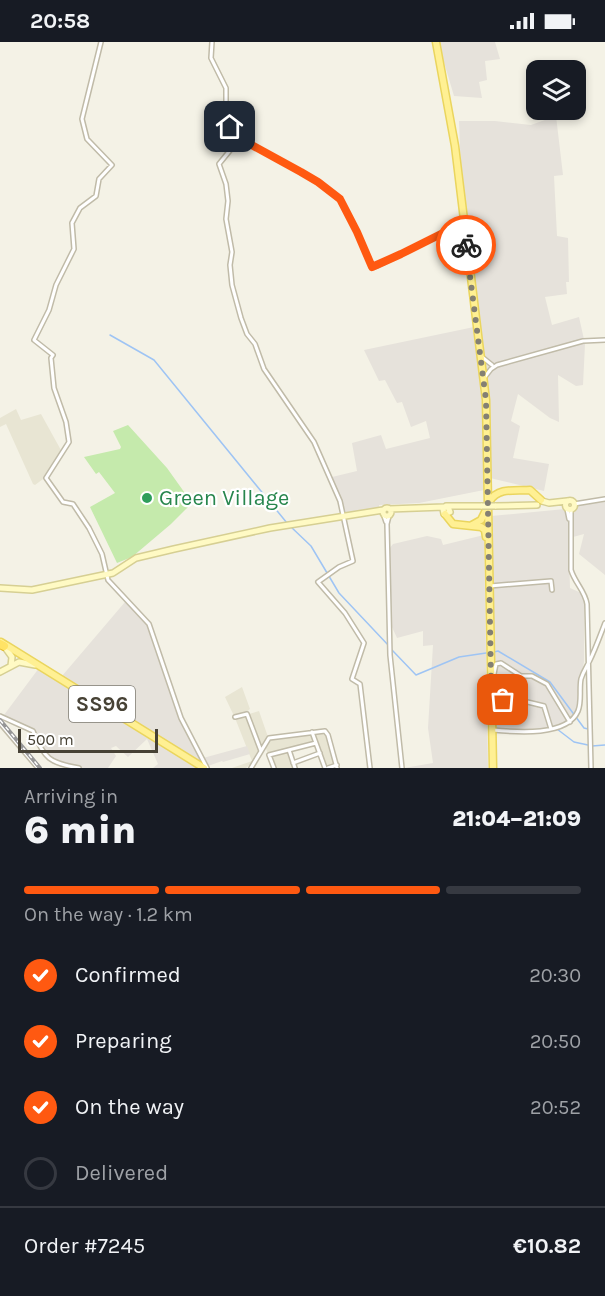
<!DOCTYPE html>
<html lang="en">
<head>
<meta charset="utf-8">
<style>
	body { margin:0; font-family:Karla,sans-serif; background:#20242c; color:#f1f3f6; height:100vh; display:flex; flex-direction:column; font-size:22px; white-space:nowrap }
	* { box-sizing:border-box; margin:0 }
	p { font-size:20px; color:#9ea1a6 }
	.icon { flex:none; width:33px; height:33px; fill:none; stroke:currentColor; stroke-width:2; stroke-linecap:round; stroke-linejoin:round }
	.map { position:relative; height:726px; overflow:hidden }
	.side { display:flex; flex-direction:column; background:#171b24; flex:1 }
	.side>* { flex:none }
	.buttons { position:absolute; left:526px; top:18px; display:grid; gap:12px }
	.buttons a { display:grid; place-items:center; width:60px; height:60px; border-radius:12px; background:#171b24; box-shadow:0 3px 9px #0003; font-size:30px }
	.scale { position:absolute; left:18px; bottom:15px; width:140px; box-sizing:border-box; padding-left:6px; border:3px solid #474235; border-top:0; font-size:16px; line-height:21px; white-space:nowrap; color:#474235; -webkit-text-stroke:4px #fff; paint-order:stroke }
	.pin { position:absolute; display:grid; place-items:center; width:51px; height:51px; color:#fff; margin:-26px; border-radius:12px; box-shadow:0 3px 9px #0006 }
	.courier { position:absolute; display:grid; place-items:center; width:60px; height:60px; margin:-30px; border:4px solid #ff5911; border-radius:50%; background:#fff; color:#222; box-shadow:0 2px 8px #0007 }
	.summary em { font-style:normal; font-weight:800 }
	.summary div { display:flex; flex-direction:column-reverse }
	.summary { display:flex; align-items:center; justify-content:space-between; height:102px; padding:0 24px }
	h1 { font-size:39px; font-weight:800; line-height:45px }
	.bar { display:grid; grid-template-columns:repeat(4,1fr); gap:9px 6px; align-content:center; height:72px; padding:0 24px }
	.bar i { height:8px; border-radius:4px; background:#363941 }
	.bar .current { background:#ff5911 }
	.bar p { grid-column:span 4 }
	.line { display:flex; align-items:center; gap:15px; padding:0 24px; border-top:2px solid #363941 }
	.line div { flex:1 }
	ol { padding:0 24px; list-style:none }
	li { display:flex; align-items:center; gap:18px; height:66px }
	li p { margin-inline-start:auto }
	li .icon { padding:6px; border-radius:50%; background:#ff5911; color:#fff; stroke-width:4 }
	li:last-child { color:#9ea1a6 }
	li i { width:33px; height:33px; border:3px solid #363941; border-radius:50% }
	.status { display:flex; justify-content:space-between; align-items:center; height:42px; padding:0 30px; background:#171b24; direction:ltr }
	.status svg { height:16px; fill:currentColor }
	.map>svg:first-child { display:block }
	.residential { fill:#e8e5d3 }
	.industrial { fill:#e6e2db }
	.green { fill:#c5eaac }
	.lines { fill:none; stroke-linecap:round; stroke-linejoin:round }
	.stream { stroke:#9ec4f4; stroke-width:1.5 }
	.street-casing { stroke:#c0bba8; stroke-width:6 }
	.secondary-casing { stroke:#d6cf93; stroke-width:8 }
	.primary-casing { stroke:#ead55e; stroke-width:9 }
	.highway-casing { stroke:#e5bd2e; stroke-width:10 }
	.street { stroke:#fff; stroke-width:3 }
	.secondary { stroke:#fffac4; stroke-width:5 }
	.primary { stroke:#fff093; stroke-width:6 }
	.highway { stroke:#ffe365; stroke-width:8 }
	.rail-casing { stroke:#969696; stroke-width:4 }
	.rail { stroke:#fff; stroke-width:1.5; stroke-dasharray:4.5; stroke-linecap:butt }
	.secondary-bridge-casing { stroke:#d6cf93; stroke-width:8; stroke-linecap:butt }
	.secondary-bridge { stroke:#fffac4; stroke-width:5 }
	.done { stroke:#848073; stroke-width:6; stroke-dasharray:0 10.8 }
	.route { stroke:#ff5911; stroke-width:8 }
	.leisure-dot { fill:#2e9e5b; stroke:#fff; stroke-width:2 }
	.labels { text-anchor:middle; dominant-baseline:central; stroke-width:4.5; stroke-linejoin:round; paint-order:stroke }
	.shield { fill:#fff; stroke:#7e7b72; stroke-width:1.5 }
	.shield-label { font-size:21px; font-weight:bold; fill:#474235 }
	.leisure-label { font-size:22px; fill:#27864d; stroke:#fff; text-anchor:start }
</style>
</head>
<body>
<div class="status"><b>20:58</b><svg viewBox="0 0 49 12"><path d="M0 12V9h3v3zM5 12V6h3v6zM10 12V3h3v9zM15 12V0h3v12zM26 1h20v11H26zM47 4h2v5h-2z"/></svg></div>
<div class="map">
<svg width="605" height="726" viewBox="0 0 605 726">
	<rect width="100%" height="100%" fill="#f4f2e6"/>
	<path class="residential" d="M16 367 21 378 41 372 62 410 47 434 35 443 33 442 6 382 0 385V376Z
		M242 645 250 667 245 671 234 674 225 655Z
		M259 669 268 695 262 704 260 703 249 672Z
		M246 673 259 709 252 721 246 726H232L252 719 235 676Z
		M323 691 327 694 335 723 325 726 314 692Z
		M312 692 315 701 268 712 265 704 271 697Z
		M288 709 294 726H274L270 714Z"/>
	<path class="industrial" d="M438 0H495L500 17 485 19 487 38 479 40 482 56 454 54Z
		M556 74 563 133 554 134 557 194 568 196 569 240H566L567 252 545 255 552 283 579 275 585 302 583 343 576 344 558 333 559 380 550 376 518 352 511 379 520 384 513 416 549 422 544 449 490 436 487 363 461 133 459 79H495L531 83Z
		M474 285 482 362 484 448 419 461 379 463V467L371 469 344 471 340 454 332 435 357 429 352 401 381 393 386 407 430 396 426 379 411 385 402 360 397 361 385 338 379 339 364 308Z
		M605 460V533L579 512 584 492 573 495 574 469 578 463Z
		M565 467 568 479 570 546 579 550 584 555V620L578 646 577 667 566 681 549 686 511 688 494 687 491 474Z
		M484 493 488 726H404L433 721 428 686 433 603 423 604V589L397 596 392 585 389 507 393 502 427 494 441 497 443 503Z
		M125 560H128L149 582 181 676 207 726H153L158 722 147 697 128 715 116 704 111 706 116 714 108 726H74L53 719 44 712 33 689 6 677 4 673 39 626 59 640 188 717 62 634Z
		M247 704 250 712 223 720 222 719 208 724 203 716Z"/>
	<path class="green" d="M128 383 167 426 192 461 171 482 132 515 117 521 90 465 115 451 99 430 96 432 84 415 120 407 121 405 113 389Z"/>
	<g class="lines">
		<path class="stream" d="M110 293 154 318 287 481
			M290 484 311 504 339 551 389 604
			M392 608 416 633 459 615 486 611
			M494 610 498 609 550 640 584 686 588 687
			M557 687 574 700 588 703
			M592 704 605 703"/>
		<g class="street-casing">
			<path id="street" d="M101 0 82 77 87 97 112 123 99 137 96 154 80 166 72 181 74 207 56 243 49 268 34 298 53 313 51 316 54 346 66 380 69 400 46 436 63 460 73 462 89 486 102 512 108 538 149 582 181 676 207 726
				M212 0 211 16 226 46V70L236 101H248L301 130 319 140 340 157 357 190 372 225 377 224 463 181
				M236 101 219 122 226 142 228 159 226 177 232 210 230 223 232 243 241 276 247 292 255 302 264 327 314 400 340 459 353 519 339 525 318 540 345 571 364 601 352 637 360 642 370 726
				M482 315 492 323
				M484 336 491 327 497 323 583 299 605 298
				M574 462 605 457
				M567 467 569 477
				M571 467V528C575 541 585 549 587 562L591 726
				M384 474 386 480
				M389 474 387 482 390 613 402 726
				M490 544 551 539 552 548
				M494 632 496 622 501 621 521 634H532L547 642 570 680
				M494 644 499 652
				M496.5 656a3.5 3.5 0 1 1 7 0a3.5 3.5 0 1 1-7 0Z
				M503 654 544 664 551 687
				M0 674 33 689C44 717 50 721 79 726
				M235 675 247 672 261 709
				M0 681 38 726
				M492 688C515 690 567 695 578 669 582 660 579 647 581 637 583 630 586 626 589 620 595 608 600 594 605 581
				M312 690 325 726
				M289 708 295 726
				M293 721 320 711
				M251 726 269 696 325 689 328 693 337 726
				M274 726 269 713 316 701
				M328 726 337 723"/>
		</g>
		<g class="secondary-casing">
			<path id="secondary" d="M565.5 463a4.5 4.5 0 1 1 9 0a4.5 4.5 0 1 1-9 0Z
				M542 459 549 461 567 459
				M495 464 537 463
				M448 465 450 470 444 472 443 467 446 464H482
				M383 470a4 4 0 1 1 8 0a4 4 0 1 1-8 0Z
				M389 467 444 465
				M0 546 32 548 113 531 136 516 174 507 270 486 383 468
				M4 604 12 615 11 624
				M0 630 19 620 35 623"/>
		</g>
		<g class="primary-casing">
			<path id="primary" d="M436 0 455 104 486 358 493 726
				M490 459C498 445 516 449 530 448L541 458
				M445 472 453 482 481 485 485 488 486 495
				M472 483 481 478 487 466
				M1 600 204 726"/>
		</g>
		<g class="highway-casing">
			<path id="highway" d="M0 602 4 604"/>
		</g>
		<use href="#street" class="street"/>
		<use href="#secondary" class="secondary"/>
		<use href="#primary" class="primary"/>
		<use href="#highway" class="highway"/>
		<g class="rail-casing">
			<path id="rail" d="M0 678 40 726"/>
		</g>
		<use href="#rail" class="rail"/>
		<g class="secondary-bridge-casing">
			<path id="secondary-bridge" d="M482 464H495"/>
		</g>
		<use href="#secondary-bridge" class="secondary-bridge"/>
	</g>
	<g class="lines">
		<path class="done" d="M466 203 486 358 491 638 493 649 502 653 503 658"/>
		<path class="route" d="M230 85 236 101H248L301 130 318 140 340 157 357 190 372 225 401 212 463 181 466 203"/>
	</g>
	<circle class="leisure-dot" cx="147" cy="456" r="6"/>
	<g class="labels">
		<rect class="shield" x="69" y="644" width="66" height="36" rx="4.5"/>
		<g class="shield-label">
			<text x="102" y="662">SS96</text>
		</g>
		<g class="leisure-label">
			<text x="159" y="456">Green Village</text>
		</g>
	</g>
</svg>
<div class="buttons">
<a><svg class="icon" aria-label="layers" viewBox="0 0 24 24"><path d="M12 4l9 5-9 5-9-5zM3 14l9 5 9-5"/></svg></a>
</div>
<div class="scale">500 m</div>
<div class="pin" style="left:503px;top:658px;background:#ea580c"><svg class="icon" aria-label="bag" viewBox="0 0 24 24"><path d="M5 8h14l-1 12H6zM9 8a3 3 0 0 1 6 0"/></svg></div>
<div class="pin" style="left:230px;top:85px;background:#1f2937"><svg class="icon" aria-label="home" viewBox="0 0 24 24"><path d="M3 11l9-7 9 7M6 9v11h12V9"/></svg></div>
<div class="courier" style="left:466px;top:203px"><svg class="icon" aria-label="bike" viewBox="0 0 24 24"><circle cx="6" cy="16" r="4"/><circle cx="18" cy="16" r="4"/><path d="M6 16l4-8h5l3 8M10 8l3 8H6M13 5h3"/></svg></div>
</div>
<section class="side">
<div class="summary"><div><h1>6 min</h1><p>Arriving in</p></div><em>21:04–21:09</em></div>
<div class="bar"><i class="current"></i><i class="current"></i><i class="current"></i><i></i><p>On the way · 1.2 km</p></div>
<ol>
<li><svg class="icon" aria-label="check" viewBox="0 0 24 24"><path d="M5 12l5 5 9-10"/></svg>Confirmed<p>20:30</p></li>
<li><svg class="icon" aria-label="check" viewBox="0 0 24 24"><path d="M5 12l5 5 9-10"/></svg>Preparing<p>20:50</p></li>
<li><svg class="icon" aria-label="check" viewBox="0 0 24 24"><path d="M5 12l5 5 9-10"/></svg>On the way<p>20:52</p></li>
<li><i></i>Delivered</li>
</ol>
<div class="line" style="height:78px"><div>Order #7245</div><b>€10.82</b></div>
</section>
</body>
</html>
